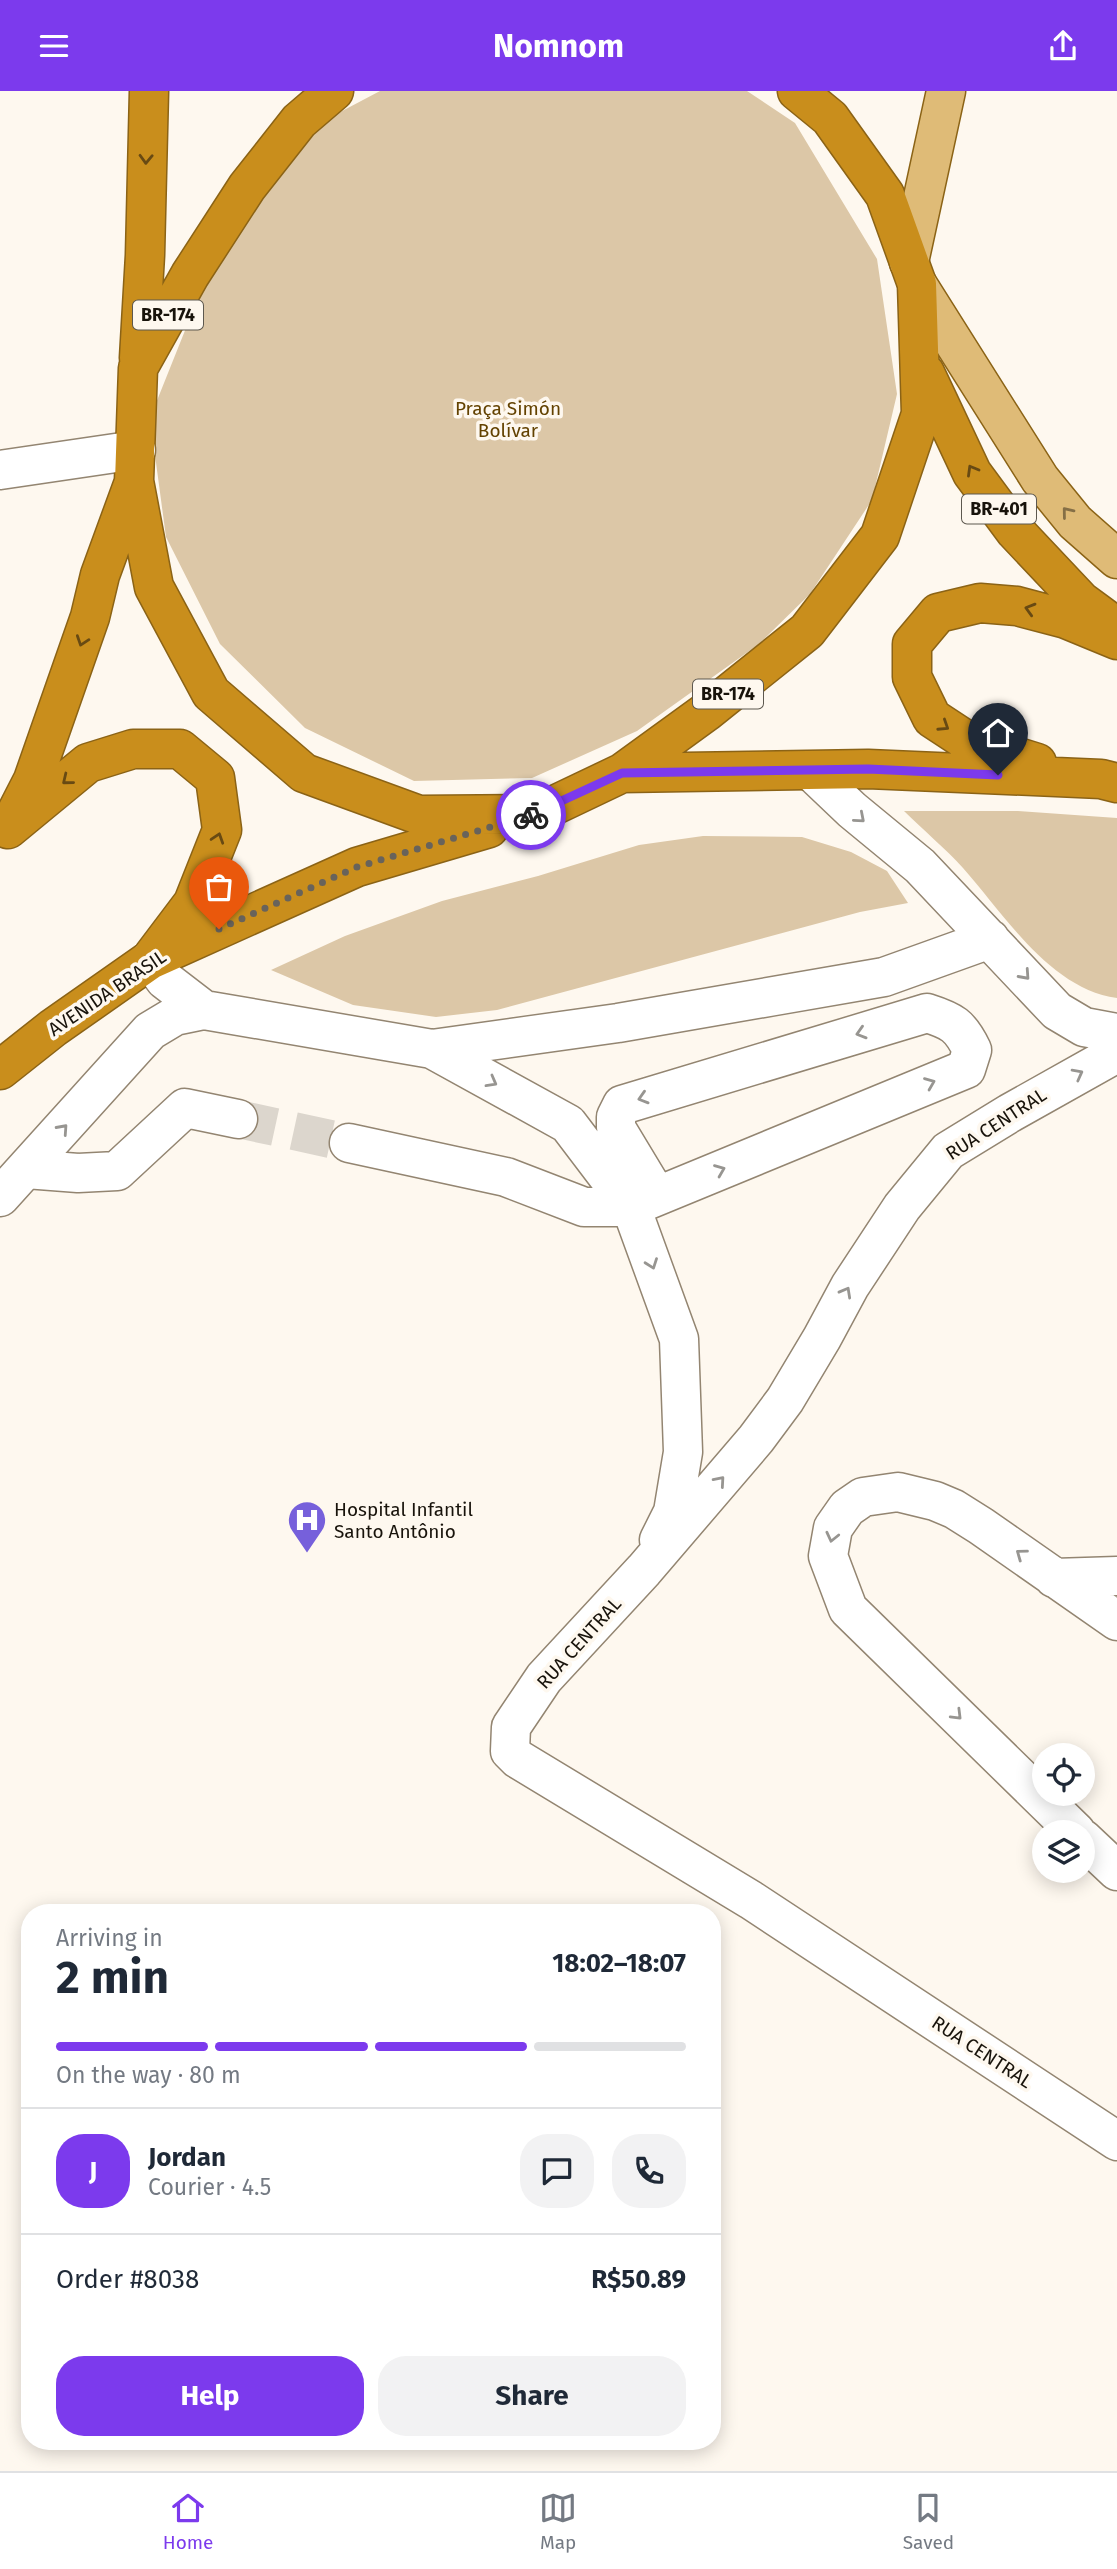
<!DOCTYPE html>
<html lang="en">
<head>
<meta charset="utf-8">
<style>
	body { margin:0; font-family:"Fira Sans",sans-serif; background:#f2f2f3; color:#1f2937; height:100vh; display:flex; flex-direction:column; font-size:26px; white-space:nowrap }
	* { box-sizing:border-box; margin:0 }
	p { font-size:23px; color:#747a83 }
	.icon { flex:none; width:38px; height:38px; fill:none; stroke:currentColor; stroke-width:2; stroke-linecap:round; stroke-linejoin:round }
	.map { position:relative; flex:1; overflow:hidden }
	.panel { position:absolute; left:21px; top:1813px; width:700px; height:546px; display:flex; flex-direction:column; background:#fff; border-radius:28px; box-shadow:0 4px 18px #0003 }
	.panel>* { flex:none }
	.controls { position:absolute; left:1032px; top:1652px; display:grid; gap:14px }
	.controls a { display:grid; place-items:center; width:63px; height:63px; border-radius:50%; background:#fff; box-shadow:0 4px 18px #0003; font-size:35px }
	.pin { position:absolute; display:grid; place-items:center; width:60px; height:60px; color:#fff; margin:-72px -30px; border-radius:50% 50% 50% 0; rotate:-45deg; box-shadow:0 0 7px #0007 }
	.pin .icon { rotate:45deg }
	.courier { position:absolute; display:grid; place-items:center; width:70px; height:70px; margin:-35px; border:5px solid #7c3aed; border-radius:50%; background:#fff; color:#222; box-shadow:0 2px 9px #0007 }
	.overview em { font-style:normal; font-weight:700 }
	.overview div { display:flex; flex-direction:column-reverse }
	.overview { display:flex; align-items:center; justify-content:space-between; height:119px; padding:0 35px }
	h1 { font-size:46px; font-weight:700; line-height:52px }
	.bar { display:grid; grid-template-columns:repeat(4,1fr); gap:10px 7px; align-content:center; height:84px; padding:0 35px }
	.bar i { height:9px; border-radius:5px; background:#e0e1e3 }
	.bar .current { background:#7c3aed }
	.bar p { grid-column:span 4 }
	.line { display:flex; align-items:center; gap:18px; padding:0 35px; border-top:2px solid #e0e1e3 }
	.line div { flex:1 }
	.round { display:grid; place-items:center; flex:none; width:74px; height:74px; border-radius:28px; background:#f2f2f3 }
	.primary-button { display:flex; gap:14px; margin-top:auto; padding:14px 35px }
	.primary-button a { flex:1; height:80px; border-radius:28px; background:#7c3aed; color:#fff; font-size:28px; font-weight:700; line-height:80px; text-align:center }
	.primary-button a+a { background:#f2f2f3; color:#1f2937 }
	header { display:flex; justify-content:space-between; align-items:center; height:91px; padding:0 35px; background:#7c3aed; color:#fff; font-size:32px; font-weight:700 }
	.tabs { display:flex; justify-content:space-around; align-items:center; height:98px; border-top:2px solid #e0e1e3; background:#fff; font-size:19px; color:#747a83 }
	.tabs a { display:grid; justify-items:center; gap:4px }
	.tabs .current { color:#7c3aed }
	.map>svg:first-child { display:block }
	.green { fill:#dcc7a7 }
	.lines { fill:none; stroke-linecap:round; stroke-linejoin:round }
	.minor-tunnel { stroke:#dcd6cd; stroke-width:38; stroke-dasharray:38 19; stroke-linecap:butt }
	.minor-casing { stroke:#938571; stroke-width:41 }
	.major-casing { stroke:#8b6316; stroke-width:41 }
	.highway-casing { stroke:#8b6316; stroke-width:41 }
	.minor { stroke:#fff; stroke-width:38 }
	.major { stroke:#dfbb77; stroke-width:38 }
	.highway { stroke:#c98e1c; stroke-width:38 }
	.oneway { stroke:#684a13 }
	.oneway2 { stroke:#856f46 }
	.oneway3 { stroke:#979591 }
	.done { stroke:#68635b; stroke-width:7; stroke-dasharray:0 12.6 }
	.route { stroke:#7c3aed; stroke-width:9 }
	.labels { text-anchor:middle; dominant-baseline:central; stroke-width:7; stroke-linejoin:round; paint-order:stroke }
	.shield { fill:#fef8ef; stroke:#5d584f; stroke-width:2 }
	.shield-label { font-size:18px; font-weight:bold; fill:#18130b }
	.park-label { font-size:19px; fill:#634200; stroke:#fef8ef }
	.street-label { font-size:19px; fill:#18130b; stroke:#fef8ef }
	.poi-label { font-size:19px; fill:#18130b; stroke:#fef8ef; text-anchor:start }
</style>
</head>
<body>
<header><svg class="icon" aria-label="menu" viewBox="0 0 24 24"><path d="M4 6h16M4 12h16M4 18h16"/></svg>Nomnom<svg class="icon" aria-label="share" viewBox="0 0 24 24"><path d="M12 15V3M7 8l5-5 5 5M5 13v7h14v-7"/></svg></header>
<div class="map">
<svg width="1117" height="2380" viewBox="0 0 1117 2380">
	<rect width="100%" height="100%" fill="#fef8ef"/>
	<path class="green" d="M380 0H747L795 32 877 168 897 303 872 409 810 503 759 553 637 640 532 687 414 690 305 637 220 553 166 446 150 327 196 212 252 117 327 28Z
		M904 720H1018L1117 727V907C1050 898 1004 823 963 777 945 757 923 739 904 720Z
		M703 745 802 746 851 761 887 780 908 812 860 821 497 919 436 926 353 914 271 879 345 845 442 810 538 785 639 754Z"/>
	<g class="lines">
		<path class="minor-tunnel" d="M238 1028 349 1052"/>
		<g class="minor-casing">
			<path id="minor" d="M0 379 136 359
				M811 680 852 719 920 775 1057 920 1084 936 1117 942
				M150 869 165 889 204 919 432 958 618 932 884 886 990 848
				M432 958 568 1033 631 1116 679 1248 683 1361 673 1421 659 1449
				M1117 962 1010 1022 948 1060 902 1116 850 1195 822 1247 785 1309 756 1348 644 1479 544 1587 511 1636 510 1660 518 1668 751 1809 1117 2050
				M349 1052 506 1086 584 1116H631L966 978 972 959C960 934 952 930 927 922L622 1014 616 1026V1037L657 1105
				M26 1078 78 1082 117 1080 185 1017 238 1028
				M0 1106 150 940 175 925 204 919
				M1054 1487 1117 1485
				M1076 1741 848 1518 828 1465 833 1437 847 1417 863 1406 898 1401 935 1410 954 1418 981 1435 1117 1530
				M1083 1748 1117 1780"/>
		</g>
		<g class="major-casing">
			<path id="major" d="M909 171 946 0
				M917 193 1040 388 1075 431 1117 468"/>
		</g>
		<g class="highway-casing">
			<path id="highway" d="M334 0 299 30 247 96 190 184 138 277 134 390 154 496 211 602 304 682 419 724 536 723 622 682 706 621 807 540 880 445 921 323 917 193 885 104 830 27 797 0
				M139 267 145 164 149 0
				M925 282 972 382 1015 440 1081 510 1115 535
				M1037 672 967 650 932 627 912 586V553L938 522 980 512 1017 515 1066 528 1117 549
				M622 682 868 678 1101 688 1117 692
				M14 726 33 689 90 526 100 484 134 391
				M8 738 88 672 133 658H180L215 687 222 739 193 812 153 865
				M0 979 53 937 150 869 357 776 489 737"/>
		</g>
		<use href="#minor" class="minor"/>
		<use href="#major" class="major"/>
		<use href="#highway" class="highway"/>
	</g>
	<defs><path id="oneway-chevron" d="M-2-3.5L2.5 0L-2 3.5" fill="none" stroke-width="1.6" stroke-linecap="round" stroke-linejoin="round" transform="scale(1.75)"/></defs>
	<g class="oneway">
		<use href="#oneway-chevron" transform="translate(146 68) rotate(92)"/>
		<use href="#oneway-chevron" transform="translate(972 379) rotate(-120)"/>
		<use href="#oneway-chevron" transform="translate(1030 518) rotate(-164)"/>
		<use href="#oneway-chevron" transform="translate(82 550) rotate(109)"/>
		<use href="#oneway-chevron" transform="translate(944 635) rotate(33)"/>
		<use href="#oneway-chevron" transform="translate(67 689) rotate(141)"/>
		<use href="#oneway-chevron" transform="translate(218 747) rotate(-72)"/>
	</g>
	<use class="oneway2" href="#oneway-chevron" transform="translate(1067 421) rotate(-129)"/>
	<g class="oneway3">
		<use href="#oneway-chevron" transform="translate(860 727) rotate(41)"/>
		<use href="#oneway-chevron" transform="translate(1025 884) rotate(48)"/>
		<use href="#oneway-chevron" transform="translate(861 942) rotate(163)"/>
		<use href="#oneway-chevron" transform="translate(1078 983) rotate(-28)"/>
		<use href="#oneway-chevron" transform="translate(492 991) rotate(29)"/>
		<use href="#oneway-chevron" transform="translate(930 992) rotate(-22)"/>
		<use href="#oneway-chevron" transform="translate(643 1007) rotate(163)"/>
		<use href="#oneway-chevron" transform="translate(63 1038) rotate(-48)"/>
		<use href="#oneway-chevron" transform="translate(720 1079) rotate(-22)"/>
		<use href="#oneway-chevron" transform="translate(652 1173) rotate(70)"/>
		<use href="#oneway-chevron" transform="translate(846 1201) rotate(-61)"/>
		<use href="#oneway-chevron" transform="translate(720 1390) rotate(-49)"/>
		<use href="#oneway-chevron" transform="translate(832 1446) rotate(103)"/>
		<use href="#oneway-chevron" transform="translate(1021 1463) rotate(-144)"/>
		<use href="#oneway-chevron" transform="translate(957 1624) rotate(45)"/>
	</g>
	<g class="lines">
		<path class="done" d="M219 838 357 776 531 724"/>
		<path class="route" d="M531 724 622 682 868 678 998 684"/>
	</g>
	<defs>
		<g id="hospital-pin" transform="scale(2.0125)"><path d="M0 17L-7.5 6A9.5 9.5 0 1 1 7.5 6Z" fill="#7660db" stroke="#fef8ef"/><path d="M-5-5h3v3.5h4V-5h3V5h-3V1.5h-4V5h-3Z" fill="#fff"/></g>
	</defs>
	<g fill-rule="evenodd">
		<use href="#hospital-pin" x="307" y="1429"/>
	</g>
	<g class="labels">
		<g class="shield">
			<rect x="133" y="209.5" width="70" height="29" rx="5"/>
			<rect x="962" y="403.5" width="74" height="29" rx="5"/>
			<rect x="693" y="588.5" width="70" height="29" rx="5"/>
		</g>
		<g class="shield-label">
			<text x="168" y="224">BR-174</text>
			<text x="999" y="418">BR-401</text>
			<text x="728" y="603">BR-174</text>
		</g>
		<g class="park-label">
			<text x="508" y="317">Praça Simón<tspan x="508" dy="22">Bolívar</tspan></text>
		</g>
		<g class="street-label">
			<text transform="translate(107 902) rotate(-34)">AVENIDA BRASIL</text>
			<text transform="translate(996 1033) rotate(-33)">RUA CENTRAL</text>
			<text transform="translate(579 1552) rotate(-48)">RUA CENTRAL</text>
			<text transform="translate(982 1961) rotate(33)">RUA CENTRAL</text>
		</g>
		<g class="poi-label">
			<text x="334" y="1418">Hospital Infantil<tspan x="334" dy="22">Santo Antônio</tspan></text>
		</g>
	</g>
</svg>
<div class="controls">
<a><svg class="icon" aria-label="locate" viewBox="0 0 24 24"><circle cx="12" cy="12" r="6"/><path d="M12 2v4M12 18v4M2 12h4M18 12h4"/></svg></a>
<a><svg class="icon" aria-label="layers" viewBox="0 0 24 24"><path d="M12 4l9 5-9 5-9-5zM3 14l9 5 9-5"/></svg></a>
</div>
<div class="pin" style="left:219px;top:838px;background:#ea580c"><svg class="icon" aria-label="bag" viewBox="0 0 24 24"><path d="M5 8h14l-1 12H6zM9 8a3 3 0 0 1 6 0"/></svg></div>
<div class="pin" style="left:998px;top:684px;background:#1f2937"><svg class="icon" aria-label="home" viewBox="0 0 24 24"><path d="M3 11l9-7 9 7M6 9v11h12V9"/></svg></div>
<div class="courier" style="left:531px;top:724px"><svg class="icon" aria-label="bike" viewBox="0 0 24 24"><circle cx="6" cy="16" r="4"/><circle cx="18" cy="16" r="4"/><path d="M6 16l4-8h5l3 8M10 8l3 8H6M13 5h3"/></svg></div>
<section class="panel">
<div class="overview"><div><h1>2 min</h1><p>Arriving in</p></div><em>18:02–18:07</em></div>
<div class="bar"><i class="current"></i><i class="current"></i><i class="current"></i><i></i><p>On the way · 80 m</p></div>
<div class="line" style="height:126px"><b class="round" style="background:#7c3aed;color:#fff">J</b><div><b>Jordan</b><p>Courier · 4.5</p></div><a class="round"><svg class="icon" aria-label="chat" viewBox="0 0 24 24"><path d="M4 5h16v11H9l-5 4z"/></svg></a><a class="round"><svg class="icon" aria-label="phone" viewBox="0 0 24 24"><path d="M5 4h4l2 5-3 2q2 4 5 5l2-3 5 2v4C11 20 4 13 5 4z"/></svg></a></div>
<div class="line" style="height:91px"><div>Order #8038</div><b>R$50.89</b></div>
<div class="primary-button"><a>Help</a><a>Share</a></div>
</section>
</div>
<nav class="tabs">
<a class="current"><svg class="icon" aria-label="home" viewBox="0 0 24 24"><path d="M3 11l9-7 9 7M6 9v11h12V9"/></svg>Home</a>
<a><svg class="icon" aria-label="map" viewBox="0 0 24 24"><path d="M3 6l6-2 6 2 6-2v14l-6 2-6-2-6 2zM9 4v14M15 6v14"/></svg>Map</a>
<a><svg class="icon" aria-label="saved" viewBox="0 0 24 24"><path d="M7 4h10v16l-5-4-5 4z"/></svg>Saved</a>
</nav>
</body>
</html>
